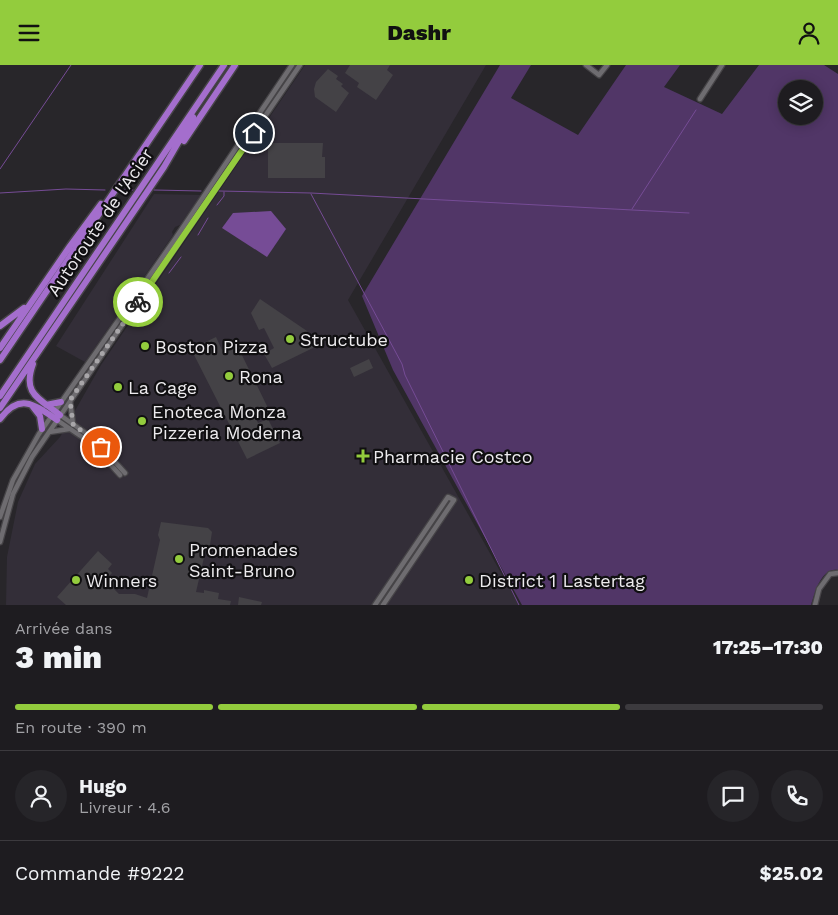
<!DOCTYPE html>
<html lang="fr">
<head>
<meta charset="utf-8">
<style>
	body { margin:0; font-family:"Work Sans",sans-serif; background:#262529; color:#f1f3f6; height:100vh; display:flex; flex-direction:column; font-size:19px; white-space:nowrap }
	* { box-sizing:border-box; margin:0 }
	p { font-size:16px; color:#a1a1a5 }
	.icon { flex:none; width:28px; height:28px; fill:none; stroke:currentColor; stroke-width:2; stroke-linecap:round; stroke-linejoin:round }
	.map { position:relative; height:540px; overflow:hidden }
	.panel { display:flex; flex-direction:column; background:#1e1c20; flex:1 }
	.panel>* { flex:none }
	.controls { position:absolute; left:778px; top:15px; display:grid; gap:10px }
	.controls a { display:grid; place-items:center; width:45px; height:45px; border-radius:50%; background:#1e1c20; box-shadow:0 2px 12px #0003,0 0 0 1px #3c3a3e; font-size:25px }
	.pin { position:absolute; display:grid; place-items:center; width:42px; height:42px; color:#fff; margin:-21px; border:2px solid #fff; border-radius:50%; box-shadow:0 1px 5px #0007 }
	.courier { position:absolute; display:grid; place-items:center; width:50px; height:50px; margin:-25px; border:4px solid #93cc3d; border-radius:50%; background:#fff; color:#222; box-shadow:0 1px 6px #0007 }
	.summary em { font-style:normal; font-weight:800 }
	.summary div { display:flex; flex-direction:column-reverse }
	.summary { display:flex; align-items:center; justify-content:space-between; height:85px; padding:0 15px }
	h1 { font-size:32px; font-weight:800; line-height:38px }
	.bar { display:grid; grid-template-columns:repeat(4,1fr); gap:8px 5px; align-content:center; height:60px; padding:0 15px }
	.bar i { height:6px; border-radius:4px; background:#3c3a3e }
	.bar .selected { background:#93cc3d }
	.bar p { grid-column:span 4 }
	.line { display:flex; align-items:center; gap:12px; padding:0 15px; border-top:1px solid #3c3a3e }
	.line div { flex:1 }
	.round { display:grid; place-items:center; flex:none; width:52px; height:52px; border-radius:26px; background:#262529 }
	header { display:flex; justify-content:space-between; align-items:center; height:65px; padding:0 15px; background:#93cc3d; color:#111; font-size:22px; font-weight:800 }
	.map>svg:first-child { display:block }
	.built { fill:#332e38 }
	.green { fill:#513667; fill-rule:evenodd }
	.water { fill:#764c96 }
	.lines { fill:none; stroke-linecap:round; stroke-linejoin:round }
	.stream { stroke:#764c96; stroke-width:1 }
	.building { fill:#444246 }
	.minor-casing { stroke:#464447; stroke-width:7 }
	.highway-casing { stroke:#464447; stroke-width:9 }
	.minor { stroke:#6e6c70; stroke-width:4.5 }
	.highway { stroke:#a46ecd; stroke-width:6 }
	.done { stroke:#a8a6a9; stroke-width:5; stroke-dasharray:0 9 }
	.route { stroke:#93cc3d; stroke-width:6 }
	.poi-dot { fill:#93cc3d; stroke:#100f11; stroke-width:2 }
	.labels { text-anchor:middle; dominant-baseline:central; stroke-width:4.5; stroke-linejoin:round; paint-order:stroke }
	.street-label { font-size:18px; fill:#edebee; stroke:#100f11 }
	.poi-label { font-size:18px; fill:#edebee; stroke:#100f11; text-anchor:start }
</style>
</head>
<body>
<header><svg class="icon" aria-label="menu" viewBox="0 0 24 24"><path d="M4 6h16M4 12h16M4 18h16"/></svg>Dashr<svg class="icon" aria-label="person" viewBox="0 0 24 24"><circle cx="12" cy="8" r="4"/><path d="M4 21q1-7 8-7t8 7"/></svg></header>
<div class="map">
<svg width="838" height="540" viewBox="0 0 838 540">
	<rect width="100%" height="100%" fill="#28262a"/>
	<path class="built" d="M305 0H486L348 235 519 540H6L7 492 18 437 35 399 60 372 101 300Z
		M154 129 201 130 180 160 175 162 172 167 173 170 85 297 56 281Z"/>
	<path class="green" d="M500 0H531L511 33 578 70 626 0H680L664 22 722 49 759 0H824L838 9V505C821 502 815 528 811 540H522L393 305 362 231ZM786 24H814V51H786Z"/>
	<path class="water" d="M271 146 286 164 267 192 222 163 233 148Z"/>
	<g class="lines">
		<path class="stream" d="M0 104 71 0
			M122 125H133
			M154 125 201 126
			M219 126 311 128 689 148
			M0 128 66 124 105 125
			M311 129 402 299 405 310 519 540
			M217 140 224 131V127
			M632 144 696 45
			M198 170 208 153
			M169 208 181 192"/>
	</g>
	<path class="building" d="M350 0H390L387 5 393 10 376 35 357 22 359 18 345 8Z
		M328 4 338 11 336 14 343 19 341 21 349 28 336 47 315 32 314 24 316 17Z
		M268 78H323L322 92H325V113H268Z
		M260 234 307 266 315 282 272 303 264 289 274 283 264 263 259 265 251 248Z
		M216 272 222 285 236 278 268 343 254 349 258 358 268 354 280 378 247 394 191 284Z
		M369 294 373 303 354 312 350 303Z
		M161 457 208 463 212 467 210 480 206 484 196 527 204 528V525L219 528 218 534 231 536 230 540H66L57 532 98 486 112 499 108 504 112 508 109 511 118 519 113 523 119 529H135L147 533 160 475 158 470Z
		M239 532 262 537 261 540H238Z"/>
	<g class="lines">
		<g class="minor-casing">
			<path id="minor" d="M586 0 599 10 607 0
				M700 34 722 0
				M70 336 73 359
				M60 350 94 374 125 408
				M57 355 91 378 120 410
				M49 367 69 364
				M0 452 13 415 39 369 175 174 292 0
				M0 477 13 429 32 392 300 0
				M375 540 448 432 454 435 383 540
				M815 540 819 524 830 509 838 508"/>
		</g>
		<g class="highway-casing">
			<path id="highway" d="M184 76 235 0
				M0 261 24 243
				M0 283 70 181 101 139
				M0 295 200 0
				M33 299C22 329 39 333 60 350
				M0 331 224 0
				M46 340 61 337
				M33 342 40 351 42 364
				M0 343 164 102 193 52
				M0 354C20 327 35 340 57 355"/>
		</g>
		<use href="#minor" class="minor"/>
		<use href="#highway" class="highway"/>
	</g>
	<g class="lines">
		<path class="done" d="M101 382 73 359 70 335 138 237"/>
		<path class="route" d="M138 237 254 68"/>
	</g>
	<g class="poi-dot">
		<circle cx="290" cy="274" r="5"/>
		<circle cx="145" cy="281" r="5"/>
		<circle cx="229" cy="311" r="5"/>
		<circle cx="118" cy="322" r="5"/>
		<circle cx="142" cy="356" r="5"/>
		<path d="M360.5 383.5h5v5h5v5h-5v5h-5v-5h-5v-5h5z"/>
		<circle cx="179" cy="494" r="5"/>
		<circle cx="76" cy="515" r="5"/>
		<circle cx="469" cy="515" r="5"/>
	</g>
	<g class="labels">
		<g class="street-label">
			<text transform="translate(100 157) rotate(-56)">Autoroute de l'Acier</text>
		</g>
		<g class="poi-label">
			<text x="300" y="274">Structube</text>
			<text x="155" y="281">Boston Pizza</text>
			<text x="239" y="311">Rona</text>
			<text x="128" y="322">La Cage</text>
			<text x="152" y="346">Enoteca Monza<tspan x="152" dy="21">Pizzeria Moderna</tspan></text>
			<text x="373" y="391">Pharmacie Costco</text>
			<text x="189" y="484">Promenades<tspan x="189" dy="21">Saint-Bruno</tspan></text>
			<text x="86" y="515">Winners</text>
			<text x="479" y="515">District 1 Lastertag</text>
		</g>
	</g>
</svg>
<div class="controls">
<a><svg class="icon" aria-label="layers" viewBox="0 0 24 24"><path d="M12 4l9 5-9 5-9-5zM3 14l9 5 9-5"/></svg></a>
</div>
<div class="pin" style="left:101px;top:382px;background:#ea580c"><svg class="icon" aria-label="bag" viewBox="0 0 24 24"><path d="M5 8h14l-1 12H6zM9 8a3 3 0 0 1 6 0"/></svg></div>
<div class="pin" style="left:254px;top:68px;background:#1f2937"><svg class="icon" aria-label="home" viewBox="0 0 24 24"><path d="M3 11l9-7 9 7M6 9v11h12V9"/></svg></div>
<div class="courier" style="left:138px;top:237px"><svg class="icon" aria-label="bike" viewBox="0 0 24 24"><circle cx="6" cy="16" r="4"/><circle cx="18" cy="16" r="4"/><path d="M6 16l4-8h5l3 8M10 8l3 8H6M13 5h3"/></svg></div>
</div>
<section class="panel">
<div class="summary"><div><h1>3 min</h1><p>Arrivée dans</p></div><em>17:25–17:30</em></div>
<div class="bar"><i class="selected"></i><i class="selected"></i><i class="selected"></i><i></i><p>En route · 390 m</p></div>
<div class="line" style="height:90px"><a class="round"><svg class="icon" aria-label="person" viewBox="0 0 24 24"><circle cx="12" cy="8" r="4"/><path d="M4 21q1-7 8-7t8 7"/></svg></a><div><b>Hugo</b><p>Livreur · 4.6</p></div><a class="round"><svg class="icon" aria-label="chat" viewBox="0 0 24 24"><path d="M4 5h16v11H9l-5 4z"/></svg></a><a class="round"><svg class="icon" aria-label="phone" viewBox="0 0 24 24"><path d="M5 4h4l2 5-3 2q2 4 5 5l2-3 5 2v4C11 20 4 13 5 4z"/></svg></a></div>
<div class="line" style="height:65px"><div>Commande #9222</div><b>$25.02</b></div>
</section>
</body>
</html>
